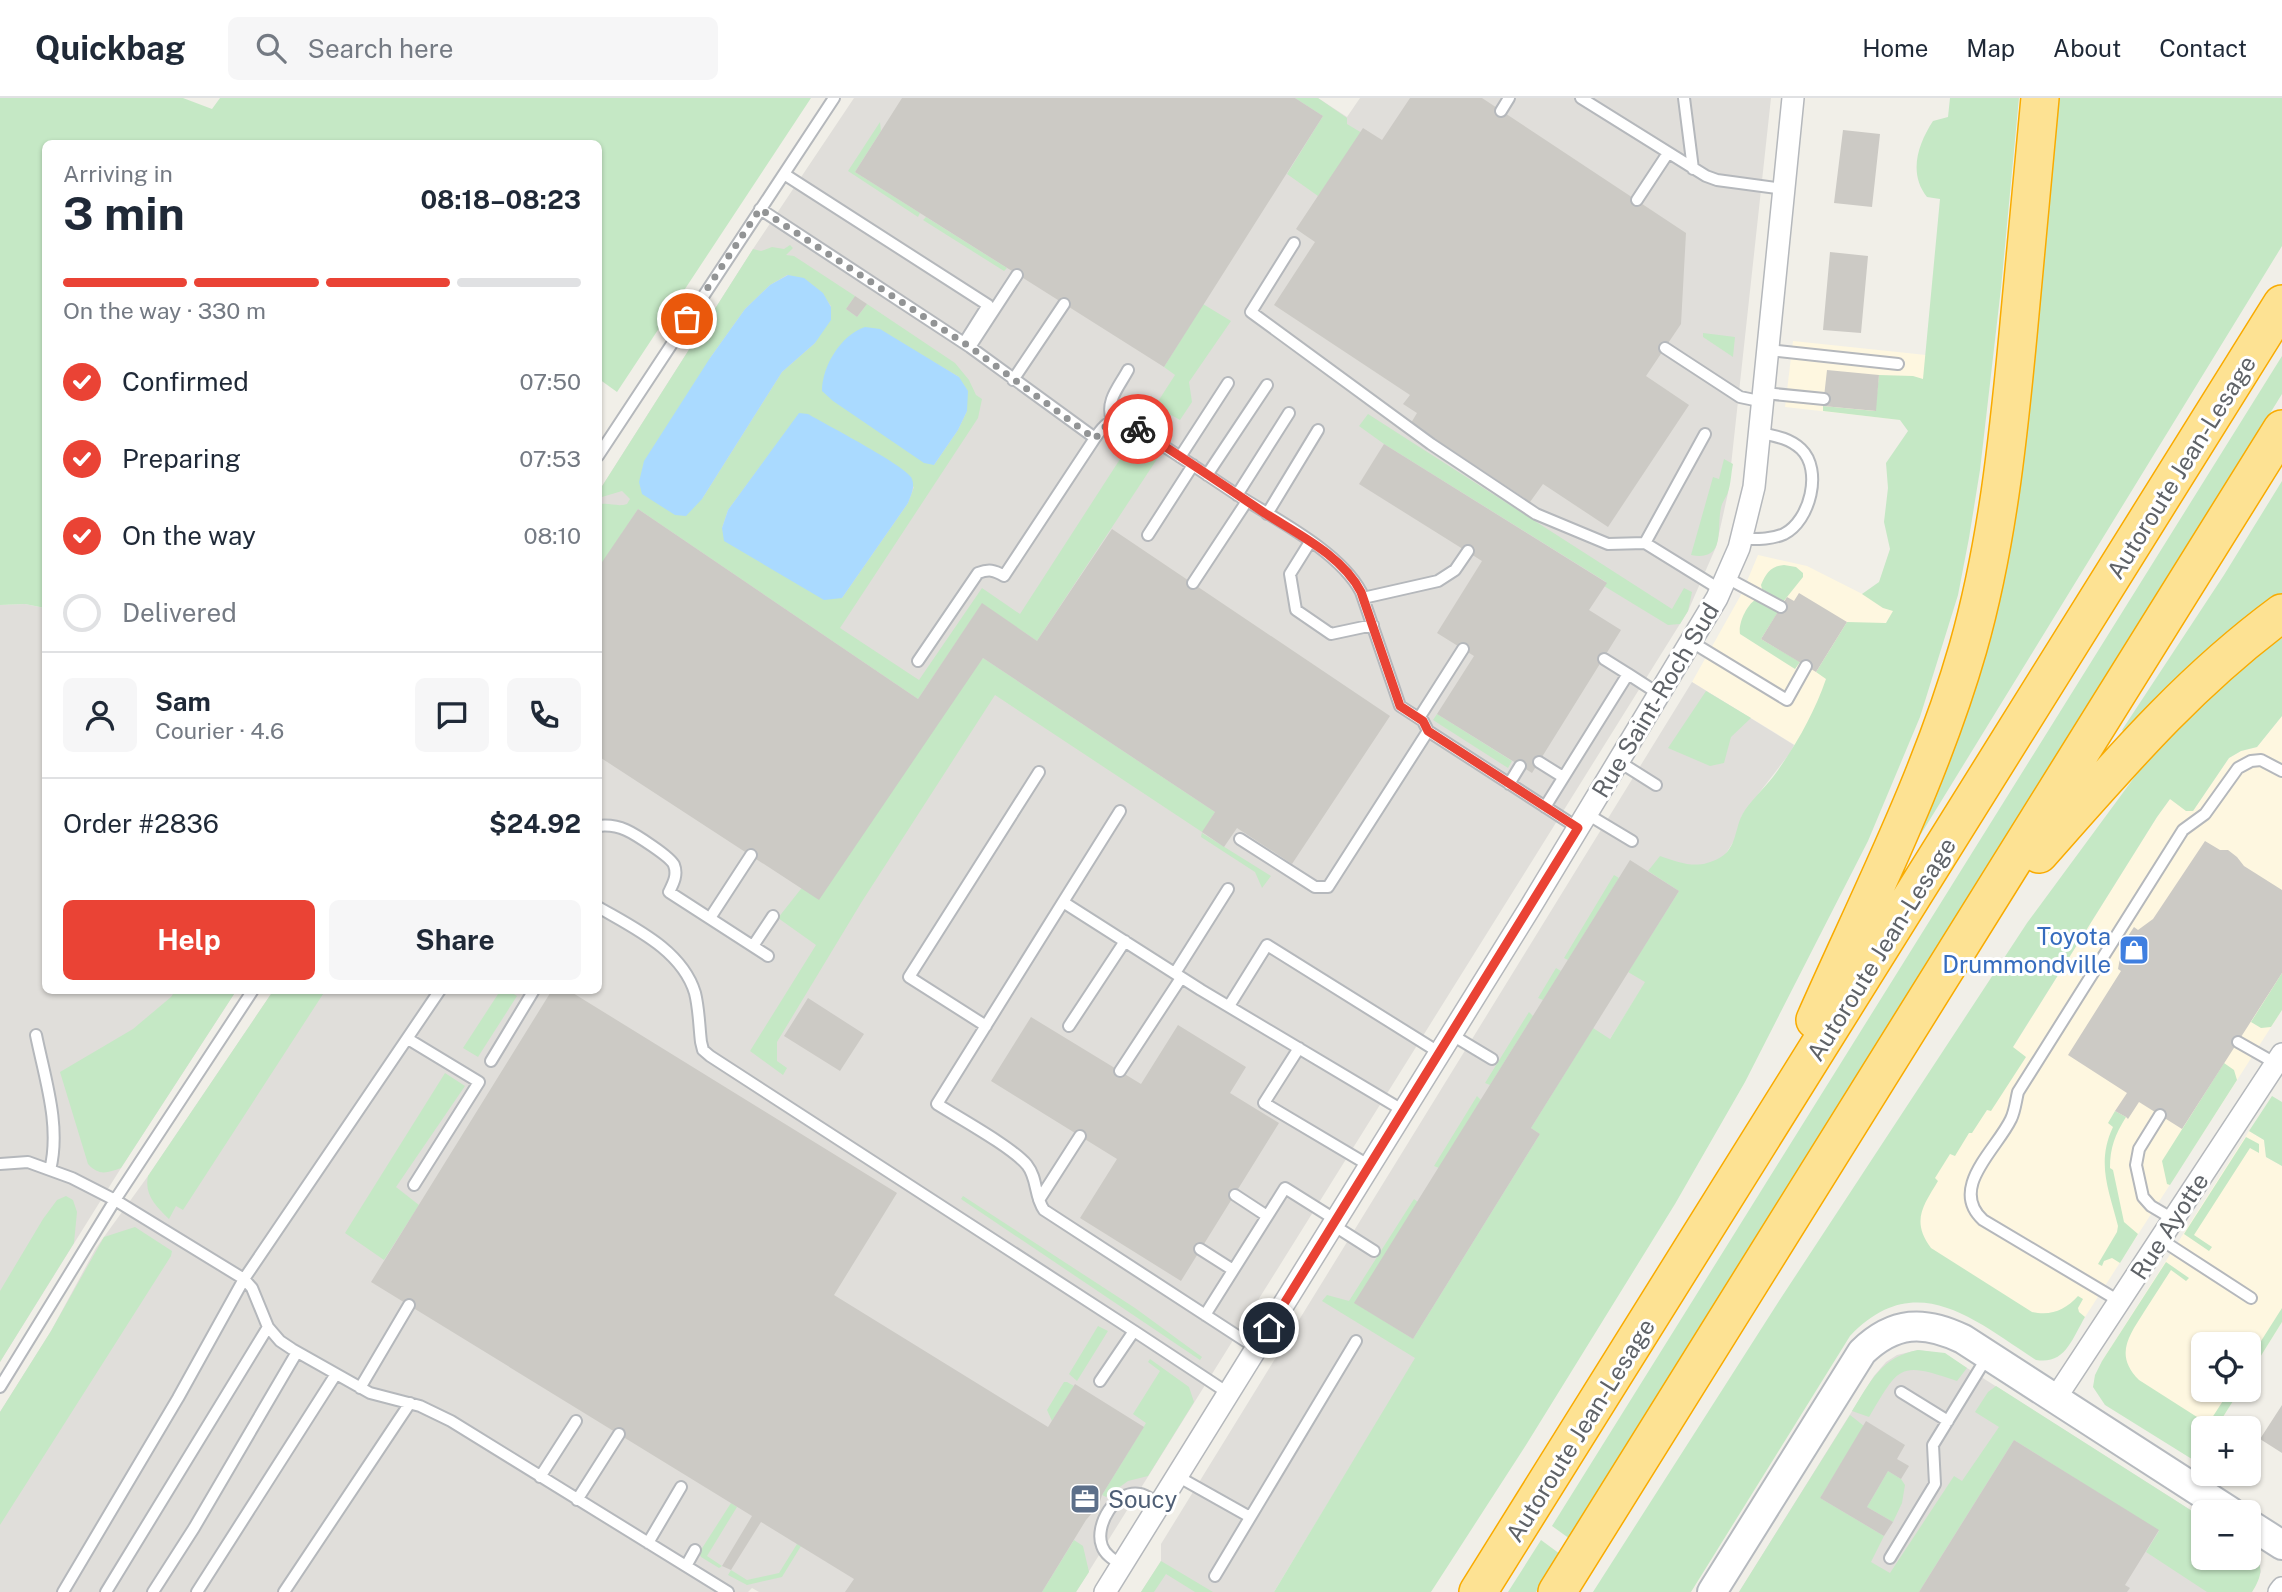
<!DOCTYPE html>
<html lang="en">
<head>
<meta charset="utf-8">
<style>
	body { margin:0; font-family:"Public Sans",sans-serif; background:#f6f6f7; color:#1f2937; height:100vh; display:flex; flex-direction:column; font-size:26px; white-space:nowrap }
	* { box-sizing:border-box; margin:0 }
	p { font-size:23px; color:#747a83 }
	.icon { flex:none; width:38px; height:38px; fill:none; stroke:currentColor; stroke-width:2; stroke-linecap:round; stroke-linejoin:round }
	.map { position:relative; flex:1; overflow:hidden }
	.sheet { position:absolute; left:42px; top:42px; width:560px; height:854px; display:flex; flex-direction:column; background:#fff; border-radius:10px; box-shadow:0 2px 5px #0004 }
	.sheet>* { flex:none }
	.controls { position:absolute; left:2191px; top:1234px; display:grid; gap:14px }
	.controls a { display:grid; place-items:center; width:70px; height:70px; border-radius:10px; background:#fff; box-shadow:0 2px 5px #0004; font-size:35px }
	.pin { position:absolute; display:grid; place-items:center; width:60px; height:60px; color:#fff; margin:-30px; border:4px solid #fff; border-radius:50%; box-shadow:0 2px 7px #0007 }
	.courier { position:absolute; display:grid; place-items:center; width:70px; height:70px; margin:-35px; border:5px solid #ea4335; border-radius:50%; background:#fff; color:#222; box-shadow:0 2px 9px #0007 }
	.headline em { font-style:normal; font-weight:700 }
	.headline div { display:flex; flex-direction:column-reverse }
	.headline { display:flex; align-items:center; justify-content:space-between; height:119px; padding:0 21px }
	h1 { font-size:46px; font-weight:700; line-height:52px }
	.bar { display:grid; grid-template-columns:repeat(4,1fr); gap:10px 7px; align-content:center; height:84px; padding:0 21px }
	.bar i { height:9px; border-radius:5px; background:#e0e1e3 }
	.bar .on { background:#ea4335 }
	.bar p { grid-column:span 4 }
	.line { display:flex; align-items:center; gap:18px; padding:0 21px; border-top:2px solid #e0e1e3 }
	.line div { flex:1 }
	.round { display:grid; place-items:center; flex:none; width:74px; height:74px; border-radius:10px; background:#f6f6f7 }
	ol { padding:0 21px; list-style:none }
	li { display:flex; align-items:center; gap:21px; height:77px }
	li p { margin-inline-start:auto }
	li .icon { padding:7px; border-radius:50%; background:#ea4335; color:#fff; stroke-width:4 }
	li:last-child { color:#747a83 }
	li i { width:38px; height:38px; border:4px solid #e0e1e3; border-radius:50% }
	.primary-button { display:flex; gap:14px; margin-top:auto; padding:14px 21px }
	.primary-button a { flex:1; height:80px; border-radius:10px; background:#ea4335; color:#fff; font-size:28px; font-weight:700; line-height:80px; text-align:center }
	.primary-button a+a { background:#f6f6f7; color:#1f2937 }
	header { display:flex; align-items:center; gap:42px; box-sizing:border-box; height:98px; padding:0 35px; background:#fff; border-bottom:2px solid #e0e1e3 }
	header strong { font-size:33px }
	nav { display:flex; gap:38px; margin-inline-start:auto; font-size:24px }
	.search { width:490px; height:63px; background:#f6f6f7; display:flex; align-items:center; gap:18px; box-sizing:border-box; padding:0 24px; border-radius:10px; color:#747a83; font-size:26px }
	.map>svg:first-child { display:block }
	.commercial { fill:#fef7e0 }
	.industrial { fill:#e0deda }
	.green { fill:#c5e8c5; fill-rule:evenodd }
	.water { fill:#aadaff }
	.building { fill:#cccac5 }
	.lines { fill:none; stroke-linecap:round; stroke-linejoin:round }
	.lane-casing { stroke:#b5b8bc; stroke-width:14 }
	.street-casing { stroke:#b5b8bc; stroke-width:24 }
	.secondary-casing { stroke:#b6babf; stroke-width:32 }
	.highway-casing { stroke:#f9ab00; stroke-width:40 }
	.lane { stroke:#fff; stroke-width:10 }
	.street { stroke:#fff; stroke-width:21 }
	.secondary { stroke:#fff; stroke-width:28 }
	.highway { stroke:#fde293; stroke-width:37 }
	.done { stroke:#929495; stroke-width:7; stroke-dasharray:0 12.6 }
	.route { stroke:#ea4335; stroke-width:9 }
	.labels { text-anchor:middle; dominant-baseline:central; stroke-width:6; stroke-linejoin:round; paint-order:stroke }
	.street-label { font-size:24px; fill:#5f6368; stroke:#fff }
	.shop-label { font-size:24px; fill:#366cbe; stroke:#fff; text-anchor:end }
	.service-label { font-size:24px; fill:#4e5e75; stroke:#fff; text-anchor:start }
</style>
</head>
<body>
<header>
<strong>Quickbag</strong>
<div class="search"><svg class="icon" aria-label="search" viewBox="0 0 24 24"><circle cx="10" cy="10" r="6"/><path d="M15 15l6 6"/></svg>Search here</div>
<nav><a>Home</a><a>Map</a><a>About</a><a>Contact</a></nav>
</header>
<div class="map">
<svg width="2282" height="1494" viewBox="0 0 2282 1494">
	<rect width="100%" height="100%" fill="#f1efe8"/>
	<path class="commercial" d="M1793 243 1926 257 1919 324 1785 309Z
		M1758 457 1807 468 1894 512 1808 655 1692 584 1742 495Z
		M2282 618V912L2069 1244 1897 1135 2157 719 2170 701 2193 713 2229 660 2241 653 2257 649Z
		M2249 1033 2264 1042 2266 1059 2282 1068V1224L2249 1277V1246H2203V1292H2240L2216 1330H2203L2102 1263Z"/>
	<path class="industrial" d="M854 0H1318L1347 19 1360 0H1771L1728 395 1716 449 1688 513 1076 1494H759L752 1490 748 1494H0V1314L51 1233 96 1150 148 1078 273 893 598 892 599 393 753 151Z
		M25 506 45 510 46 892 236 893 121 1070 0 1264V507Z
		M1692 584 1794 647 1790 655 1742 717 1737 738 1610 941 1274 1494H1141L1161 1463V1446Z
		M1918 1252 1945 1256 2203 1420V1460H2249V1451L2258 1460 2261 1474 2252 1494H1739L1874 1278 1886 1264 1897 1257Z"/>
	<path class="green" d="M0 0H183L212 11 220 0H811L617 294 599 281 598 46H46L45 510 25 506 0 507Z
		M1295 0H1318L1347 20V26L1362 35 1318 98 1287 76 1323 18Z
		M1950 0H2019L2001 190 1980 372 1969 440 1958 497 1920 619 1868 743 1745 984 1675 1106 1526 1347 1431 1494H1274L1415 1260 1322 1203 1327 1197 1349 1203 1414 1101 1418 1104 1355 1205 1413 1241 1540 1036 1531 1030 1593 930 1610 941 1645 884 1628 874 1679 793 1648 773 1660 758C1683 766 1699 772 1721 759 1736 750 1735 731 1742 717 1749 704 1763 692 1773 679 1795 649 1814 616 1826 581L1816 574 1847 524 1886 525 1893 513 1883 510 1862 496 1879 484 1890 451 1884 424 1888 390 1886 365 1908 333 1900 322 1823 313V308L1875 313 1879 277 1913 278 1923 281 1940 101 1927 99C1908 75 1918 46 1933 23L1948 19Z
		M2054 0H2282V148L1921 736 1915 731 1941 676Z
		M880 24 881 33 855 74 920 115 918 119 848 73Z
		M926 119 1007 170 1004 173 923 122Z
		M790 147 793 150 786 157 794 158 855 198 846 211 857 219 867 206 955 265 969 282 976 297 982 301 978 320 840 530 919 582 982 490 1020 516 1133 341 1159 358 1037 543 982 506 918 601 638 411 599 470V393L753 151 761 153 772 149 784 151ZM787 177C808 181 819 190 831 208L815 245 782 274 702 401 710 260 745 211 770 187ZM913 252 959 279 967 313 958 332 934 367ZM799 316 914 389 908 405 842 500 722 430 728 412ZM622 393 630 401 627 406C618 409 611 405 601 406L599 402 602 399Z
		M1203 206 1231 223 1189 284 1192 304 1180 322 1155 308 1175 277 1164 269Z
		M1703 235 1735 239 1733 259 1703 239Z
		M2282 258V296L1888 934 1570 1441 1552 1428Z
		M1368 316 1672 511 1684 490 1692 494 1688 513 1680 526 1668 527 1604 488 1606 484 1384 346 1359 328Z
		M1724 361 1733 366C1731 375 1731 386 1728 394 1726 400 1722 404 1721 410 1716 430 1727 464 1691 457L1713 379 1719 381Z
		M2282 383V495L2250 518 2130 638 2122 632 2224 477Z
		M1784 467 1796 469 1803 475V479L1783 504 1762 491 1761 487C1766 475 1771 468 1784 467Z
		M1755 502 1778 514 1761 541 1800 564 1795 571 1740 536C1738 525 1747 507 1755 502Z
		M2282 540V618L2257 649 2241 653 2229 660 2193 713H2186L2170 701 2157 719 2013 949 2026 959 1991 1013 1987 1012 1972 1035H1969L1955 1058 1950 1056 1935 1080 1938 1083C1923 1108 1911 1123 1931 1150L2032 1214C2052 1218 2065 1212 2078 1198L2083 1201 2078 1210 2079 1214 2085 1219C2072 1241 2065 1267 2036 1262 1974 1222 1916 1169 1850 1238L1691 1494H1593L1779 1203 2027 825 2136 677 2210 596 2253 560Z
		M983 560 1215 714 1202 735 1271 778 1262 790 1255 774 1201 739 1202 734 995 597 861 805 777 944V963L787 970 783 977 750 953 816 847 778 820Z
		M1706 593 1751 620 1731 639 1724 665 1710 668 1668 650Z
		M1437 616 1512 663 1508 670 1433 622Z
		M1614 777 1619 780 1568 862 1564 860Z
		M1556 870 1561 873 1543 902 1538 900Z
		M2282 875V912L2271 929 2261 930 2251 924Z
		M175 893H236L121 1070C107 1075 99 1078 88 1066L60 974 133 931 171 899Z
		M273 893H325L183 1112 176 1108 169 1121C156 1108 144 1097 148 1078Z
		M500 893H509L517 898 478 959 463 950Z
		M1529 914 1533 918 1490 987 1485 985Z
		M2224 965 2234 972 2237 982 2170 1087 2167 1086 2162 1063Z
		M445 975 465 988 396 1089 419 1107 384 1162 345 1135Z
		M1477 998 1481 1002 1439 1070 1434 1068Z
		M2272 998 2282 1004V1068L2266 1059 2264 1042 2249 1033Z
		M2115 1013 2126 1019C2115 1037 2110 1049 2110 1070L2113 1072 2124 1124 2138 1136 2120 1165 2112 1160 2104 1163 2102 1168 2098 1166 2117 1134 2118 1128C2109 1092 2096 1065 2113 1029L2108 1025Z
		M2246 1039 2259 1046V1055L2250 1050 2194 1137 2212 1149 2209 1153 2184 1136Z
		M66 1098 73 1102 77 1114 74 1145 0 1264V1193L43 1121 57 1102Z
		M963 1098 1135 1210 1202 1259 1200 1262 961 1101Z
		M135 1129 172 1153 171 1158 0 1427V1314L51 1233 104 1139Z
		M2166 1164 2189 1180 2186 1183 2171 1172C2162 1186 2153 1200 2144 1214 2129 1238 2114 1257 2139 1282L2208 1326 2230 1292H2240L2216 1330H2203V1350L2195 1363 2105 1307 2093 1289 2095 1277 2102 1263Z
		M2282 1210V1224L2249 1277V1262Z
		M1098 1228 1108 1233 1077 1283 1069 1276Z
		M1918 1252 1945 1255 1967 1270 1957 1283C1898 1263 1900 1268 1869 1319L1852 1313C1871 1283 1881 1259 1918 1252Z
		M1150 1261 1189 1289 1194 1304 1148 1378 1128 1383 1106 1399 1102 1397 1146 1325 1133 1316 1160 1273 1148 1264Z
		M1064 1284H1067L1074 1288 1052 1323 1047 1312Z
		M1996 1288 2203 1420V1460H2249V1451C2264 1465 2263 1477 2252 1494H2207L2146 1454 2159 1433 2014 1342 1919 1494H1739L1850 1317 1864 1328 1820 1400 1884 1438 1871 1464 1890 1475 1954 1378 1962 1383 1999 1329 1975 1314 1988 1294Z
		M1888 1373 1901 1381 1905 1387 1902 1405 1893 1424 1867 1409Z
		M731 1405 737 1409 707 1458 722 1468 719 1470 701 1459 699 1455Z
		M1074 1442 1083 1448 1089 1474 1076 1494H1042Z
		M1541 1442 1560 1456 1536 1494H1508Z
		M797 1446 801 1448 782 1479 747 1487 728 1477 731 1472 747 1482 779 1475Z
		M1161 1463 1213 1494H1195L1166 1476 1154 1494H1141Z"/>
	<path class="water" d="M788 177 804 180 823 195 831 209V222L815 245 782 274 702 401 686 418 675 417 642 396 639 384 644 363 710 260 745 211 770 187Z
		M865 229 880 231 959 279 968 293 967 313 958 332 934 367 924 365 833 303 822 293C822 268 841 237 865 229Z
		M799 315 808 316C827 327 902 366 911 379 916 388 911 397 908 405L842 500 824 502 724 443 722 430 728 412Z"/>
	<path class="building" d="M902 0H1295L1323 18 1164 269 855 74Z
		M1410 0H1482L1686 135 1681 226 1646 278 1689 307 1608 429 1543 386 1530 404 1411 325 1417 315 1403 306 1410 297 1274 207 1315 144 1296 131 1363 30 1382 42Z
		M1843 32 1880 36 1872 109 1834 105Z
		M1830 154 1868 158 1861 235 1823 232Z
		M855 198 867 206 857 219 846 211Z
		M1827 272 1879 277 1876 313 1823 308Z
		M1384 346 1607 485 1589 512 1621 532 1532 675 1437 616 1474 558 1437 535 1482 463 1359 386Z
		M638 411 918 601 982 505 1037 543 1112 431 1390 618 1292 766 1237 730 1224 749 1202 734 1215 714 983 560 819 802 598 658V470Z
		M1799 495 1847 524 1816 574 1761 541 1787 499 1794 503Z
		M2205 743 2220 752H2228L2237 759 2244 768 2282 792V875L2182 1031 2139 1004 2128 1021 2126 1019 2115 1013 2127 995 2068 957 2121 873 2118 871 2120 860 2125 853 2120 850 2134 829 2138 832 2153 821Z
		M1630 762 1679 793 1531 1030 1540 1036 1413 1241 1354 1205Z
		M552 892H568L897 1095 834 1197 1048 1329 1075 1286 1144 1329 1102 1397 1099 1407 1086 1422 1042 1494H845L854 1481 761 1424 731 1472 722 1468 752 1418 371 1184Z
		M808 900 864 936 840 973 784 938Z
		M1031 919 1141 986 1178 927 1246 969 1230 995 1279 1025 1181 1183 1080 1120 1117 1061 991 983Z
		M2282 1307V1355L2260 1341Z
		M1866 1323 1905 1347 1897 1361 1909 1368 1901 1381 1888 1373 1867 1409 1893 1424 1884 1438 1820 1400Z
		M2014 1342 2159 1432 2125 1487 2130 1490 2127 1494H1919Z"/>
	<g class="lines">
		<g class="lane-casing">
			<path id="lane" d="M1581 0 1706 78 1717 82 1784 91
				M1684 0 1693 71
				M1501 13 1509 0
				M784 76 988 207 964 245
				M1637 102 1668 55
				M760 111 970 249 1095 340 1004 478C994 472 989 471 978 475L918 563
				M1294 145 1251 214 1431 346 1536 416 1608 446 1645 445
				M970 249 1017 177
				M1665 250 1740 299 1764 304
				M1769 252 1898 266
				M1013 282 1064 206
				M1764 295 1824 301
				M1112 322C1105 303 1119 289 1128 272
				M1705 336 1645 445 1721 492
				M1095 340C1104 327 1108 321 1125 324 1164 347 1201 373 1239 398 1277 422 1340 454 1361 494L1400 608 1423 623 1428 633
				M598 358 834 0
				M1180 359 1228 285
				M1207 377 1267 287
				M1237 397 1289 315
				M1267 416 1318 332
				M1148 437 1193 367
				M1741 441C1756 441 1770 442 1784 436 1810 423 1823 372 1801 351 1789 340 1775 338 1761 335
				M1310 444 1290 476 1296 512 1331 536 1373 527
				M1727 480 1781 509
				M1193 485 1247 403
				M1363 500 1438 483 1455 472 1468 453
				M1690 543 1787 602 1806 568
				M1604 561 1628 576
				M1419 620 1463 551
				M1618 663 1656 687
				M1539 664 1563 679
				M1509 686 1520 668
				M1545 709 1628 576 1659 596
				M1587 716 1632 743
				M598 728C607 727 617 728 626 732 635 736 671 759 674 767 678 777 673 786 669 794L768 858
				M1240 741 1315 789H1328L1428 633 1578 730
				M1063 804 1120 713
				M598 809C634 830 682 852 695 895 699 911 699 927 701 944L703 952 710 958 1134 1233
				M710 820 751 757
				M753 848 773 818
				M1175 875 1228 791
				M1229 908 1267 847 1440 955
				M986 928 909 879 1039 674
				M1069 928 1125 843
				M36 937C45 981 61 1028 50 1072
				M1452 937 1492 961
				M408 941 479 984 414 1087
				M2238 944 2275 965
				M1299 950 1264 1005 1370 1068
				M491 963 534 892
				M1120 973 1181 880
				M2160 1017 2139 1051 2136 1067 2143 1099 2151 1108 2173 1121
				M0 1066 28 1064 72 1080 115 1102 244 1181 252 1190 268 1229 280 1243 292 1251 370 1295 420 1308 451 1323 728 1494
				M1235 1097 1267 1118
				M1039 1102 1080 1038
				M1333 1127 1374 1153
				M2160 1141 2251 1200
				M1200 1151 1233 1172
				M2119 1203 1983 1122C1948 1090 1997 1051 2011 1021 2015 1013 2016 1002 2018 994L2183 732 2205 716 2238 670 2251 663 2261 662 2282 673
				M1205 1217 1285 1090 1336 1122
				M1256 1250 1044 1112C1034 1098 1038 1081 1027 1067 1012 1049 959 1020 937 1006L1063 804 1201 892 1404 1013
				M1100 1283 1134 1233 1228 1295
				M0 1289 115 1102 253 892
				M360 1290 409 1207
				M1901 1294 1948 1323
				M1177 1378 1250 1419
				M540 1379 576 1323
				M577 1402 619 1336
				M648 1445 681 1389
				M1890 1460 1935 1386 1933 1347 1987 1259
				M1122 1467C1114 1462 1105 1457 1102 1448 1094 1428 1115 1391 1140 1396 1146 1397 1154 1403 1160 1406
				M686 1468 695 1452
				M1215 1478 1356 1243
				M63 1494 178 1300 244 1181 440 892
				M106 1494 268 1229
				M153 1494 194 1430 297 1254
				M197 1494 336 1276
				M284 1494 410 1305"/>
		</g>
		<g class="street-casing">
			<path id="street" d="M2055 1301 2282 956
				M1105 1494 1531 808 1717 500 1739 450 1754 389 1793 0
				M2279 1494 2282 1490"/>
		</g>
		<g class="secondary-casing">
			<path id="secondary" d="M2249 1426 2282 1447
				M1712 1494 1862 1254C1894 1223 1924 1222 1963 1241L2231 1414"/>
		</g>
		<g class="highway-casing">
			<path id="highway" d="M2039 756C2117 668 2187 585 2282 515
				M1815 922C1869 800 1931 679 1968 550 1997 448 2008 342 2018 237 2025 158 2033 79 2040 0
				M1478 1494 2282 206
				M1557 1494 2282 331"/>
		</g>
		<use href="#lane" class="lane"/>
		<use href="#street" class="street"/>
		<use href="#secondary" class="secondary"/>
		<use href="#highway" class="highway"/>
	</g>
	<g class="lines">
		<path class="done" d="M687 221 760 111 970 249 1095 341C1110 320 1115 319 1138 331"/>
		<path class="route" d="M1138 331C1180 358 1222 386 1263 414 1297 436 1342 457 1361 494L1400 608 1423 623 1428 633 1578 730 1269 1230"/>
	</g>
	<defs>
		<g id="shop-square" transform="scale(1.575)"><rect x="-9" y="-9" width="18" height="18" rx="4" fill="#3f7fe0" stroke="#fff"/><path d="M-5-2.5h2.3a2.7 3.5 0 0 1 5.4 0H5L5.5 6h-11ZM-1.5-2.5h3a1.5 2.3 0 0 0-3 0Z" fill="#fff"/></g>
		<g id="office-square" transform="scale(1.575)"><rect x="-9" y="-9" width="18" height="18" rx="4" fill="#5c6f8a" stroke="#fff"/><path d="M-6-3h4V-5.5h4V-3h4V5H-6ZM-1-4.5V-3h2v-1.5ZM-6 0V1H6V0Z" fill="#fff"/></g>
	</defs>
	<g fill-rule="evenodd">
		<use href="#shop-square" x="2134" y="852"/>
		<use href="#office-square" x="1085" y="1401"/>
	</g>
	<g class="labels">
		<g class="street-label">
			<text transform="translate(2181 369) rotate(-58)">Autoroute Jean-Lesage</text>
			<text transform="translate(1655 602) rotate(-59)">Rue Saint-Roch Sud</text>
			<text transform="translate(1881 851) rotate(-58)">Autoroute Jean-Lesage</text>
			<text transform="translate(2169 1128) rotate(-57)">Rue Ayotte</text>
			<text transform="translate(1580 1332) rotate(-58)">Autoroute Jean-Lesage</text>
		</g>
		<g class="shop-label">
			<text x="2111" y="838">Toyota<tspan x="2111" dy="28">Drummondville</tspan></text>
		</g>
		<g class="service-label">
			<text x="1108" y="1401">Soucy</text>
		</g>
	</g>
</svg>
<div class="controls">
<a><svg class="icon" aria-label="locate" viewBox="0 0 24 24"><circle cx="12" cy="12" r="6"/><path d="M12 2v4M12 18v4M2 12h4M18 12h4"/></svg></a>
<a>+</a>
<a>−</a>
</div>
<div class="pin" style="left:687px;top:221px;background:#ea580c"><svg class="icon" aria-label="bag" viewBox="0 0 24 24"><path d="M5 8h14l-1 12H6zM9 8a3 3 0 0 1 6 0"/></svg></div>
<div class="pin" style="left:1269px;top:1230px;background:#1f2937"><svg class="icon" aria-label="home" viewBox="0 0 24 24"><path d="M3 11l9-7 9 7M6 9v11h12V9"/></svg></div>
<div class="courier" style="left:1138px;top:331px"><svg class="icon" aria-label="bike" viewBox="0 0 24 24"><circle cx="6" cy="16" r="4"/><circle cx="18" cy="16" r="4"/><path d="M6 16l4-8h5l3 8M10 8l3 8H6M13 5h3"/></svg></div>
<section class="sheet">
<div class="headline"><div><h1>3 min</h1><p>Arriving in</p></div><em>08:18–08:23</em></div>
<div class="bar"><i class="on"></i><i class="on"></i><i class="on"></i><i></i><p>On the way · 330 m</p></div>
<ol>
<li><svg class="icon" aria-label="check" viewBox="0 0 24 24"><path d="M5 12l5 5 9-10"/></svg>Confirmed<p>07:50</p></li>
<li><svg class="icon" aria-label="check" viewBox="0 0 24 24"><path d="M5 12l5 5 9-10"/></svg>Preparing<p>07:53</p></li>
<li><svg class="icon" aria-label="check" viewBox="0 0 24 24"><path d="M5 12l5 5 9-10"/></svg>On the way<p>08:10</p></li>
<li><i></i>Delivered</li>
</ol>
<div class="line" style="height:126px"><a class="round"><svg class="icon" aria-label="person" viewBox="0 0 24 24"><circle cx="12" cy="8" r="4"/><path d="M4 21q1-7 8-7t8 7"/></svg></a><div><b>Sam</b><p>Courier · 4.6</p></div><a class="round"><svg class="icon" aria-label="chat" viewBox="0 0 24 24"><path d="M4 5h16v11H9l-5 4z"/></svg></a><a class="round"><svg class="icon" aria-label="phone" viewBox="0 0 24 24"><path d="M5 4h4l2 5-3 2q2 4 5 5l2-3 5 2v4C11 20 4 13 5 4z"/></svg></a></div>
<div class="line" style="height:91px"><div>Order #2836</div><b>$24.92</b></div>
<div class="primary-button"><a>Help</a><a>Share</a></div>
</section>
</div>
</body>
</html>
